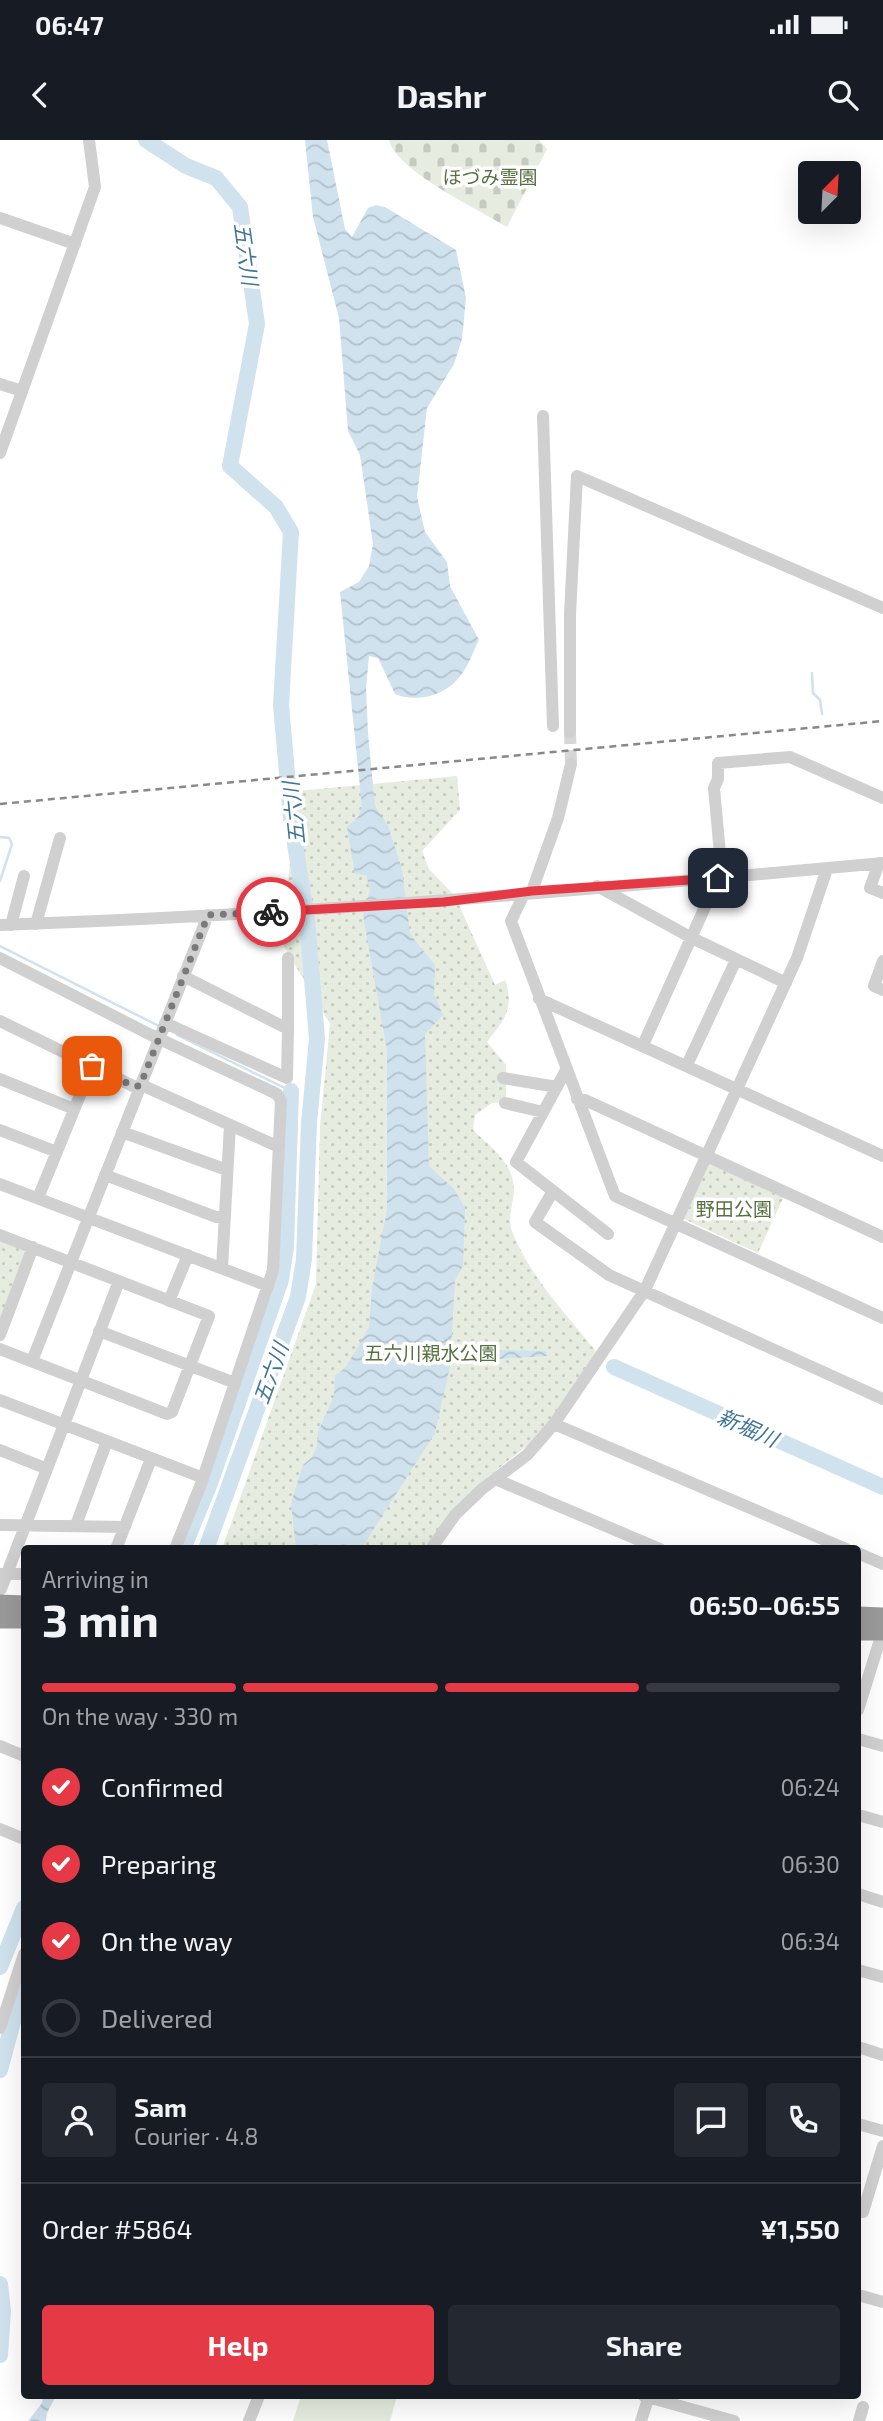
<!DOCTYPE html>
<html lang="en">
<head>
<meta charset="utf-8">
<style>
	body { margin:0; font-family:"Exo 2","Noto Sans JP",sans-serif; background:#242831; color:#f1f3f6; height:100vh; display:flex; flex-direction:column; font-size:26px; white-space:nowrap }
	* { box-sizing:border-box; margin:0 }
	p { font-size:23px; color:#9ea1a6 }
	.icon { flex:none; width:38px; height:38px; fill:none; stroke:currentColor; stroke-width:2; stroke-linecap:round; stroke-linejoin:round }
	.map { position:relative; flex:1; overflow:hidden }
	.panel { position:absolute; left:21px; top:1405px; width:840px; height:854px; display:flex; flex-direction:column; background:#171b24; border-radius:7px; box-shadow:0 7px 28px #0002 }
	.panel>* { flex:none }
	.needle { width:46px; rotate:24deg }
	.tools { position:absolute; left:798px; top:21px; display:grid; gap:14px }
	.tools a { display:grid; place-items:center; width:63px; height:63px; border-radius:7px; background:#171b24; box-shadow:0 7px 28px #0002; font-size:35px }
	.pin { position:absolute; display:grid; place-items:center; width:60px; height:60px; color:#fff; margin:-30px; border-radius:14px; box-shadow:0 4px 10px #0006 }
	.courier { position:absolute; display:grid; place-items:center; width:70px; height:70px; margin:-35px; border:5px solid #e63946; border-radius:50%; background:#fff; color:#222; box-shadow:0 2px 9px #0007 }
	.overview em { font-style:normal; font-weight:700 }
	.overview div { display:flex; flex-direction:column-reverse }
	.overview { display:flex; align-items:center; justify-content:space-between; height:119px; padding:0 21px }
	h1 { font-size:46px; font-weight:700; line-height:52px }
	.bar { display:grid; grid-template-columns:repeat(4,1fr); gap:10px 7px; align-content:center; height:84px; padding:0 21px }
	.bar i { height:9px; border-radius:5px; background:#363941 }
	.bar .selected { background:#e63946 }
	.bar p { grid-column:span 4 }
	.line { display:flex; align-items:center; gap:18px; padding:0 21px; border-top:2px solid #363941 }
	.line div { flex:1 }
	.round { display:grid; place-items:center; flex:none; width:74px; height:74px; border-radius:7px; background:#242831 }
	ol { padding:0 21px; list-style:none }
	li { display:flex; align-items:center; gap:21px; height:77px }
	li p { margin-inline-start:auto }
	li .icon { padding:7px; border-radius:50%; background:#e63946; color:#fff; stroke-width:4 }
	li:last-child { color:#9ea1a6 }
	li i { width:38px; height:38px; border:4px solid #363941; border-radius:50% }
	.primary-button { display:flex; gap:14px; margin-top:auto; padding:14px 21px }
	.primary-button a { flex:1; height:80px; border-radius:7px; background:#e63946; color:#fff; font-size:28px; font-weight:700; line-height:80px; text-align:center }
	.primary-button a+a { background:#242831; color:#f1f3f6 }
	.status { display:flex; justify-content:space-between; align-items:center; height:49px; padding:0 35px; background:#171b24; direction:ltr }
	.status svg { height:19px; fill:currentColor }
	header { display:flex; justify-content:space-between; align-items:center; height:91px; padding:0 21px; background:#171b24; font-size:32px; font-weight:700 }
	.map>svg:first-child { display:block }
	.cemetery { fill:url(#cemetery-stones) }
	.park { fill:url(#park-dots) }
	.pitch { fill:#e6ecdf }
	.water { fill:url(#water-waves) }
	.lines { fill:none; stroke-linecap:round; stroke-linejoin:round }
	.stream { stroke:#cfe2ee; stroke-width:2.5 }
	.river { stroke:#cfe2ee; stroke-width:16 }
	.minor-tunnel { stroke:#d6d6d6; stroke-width:12; stroke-dasharray:12 6; stroke-linecap:butt }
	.minor { stroke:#d0d0d0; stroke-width:12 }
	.highway { stroke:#9a9a9a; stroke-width:19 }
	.rail { stroke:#888; stroke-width:2.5; stroke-dasharray:7 5; stroke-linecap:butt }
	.done { stroke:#7a7a7a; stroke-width:7; stroke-dasharray:0 12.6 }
	.route { stroke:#e63946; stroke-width:9 }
	.labels { text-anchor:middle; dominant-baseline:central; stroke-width:7; stroke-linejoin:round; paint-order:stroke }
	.park-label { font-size:19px; fill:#56703f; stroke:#fff }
	.water-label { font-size:21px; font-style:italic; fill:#3f7597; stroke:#fff }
</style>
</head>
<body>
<div class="status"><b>06:47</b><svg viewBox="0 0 49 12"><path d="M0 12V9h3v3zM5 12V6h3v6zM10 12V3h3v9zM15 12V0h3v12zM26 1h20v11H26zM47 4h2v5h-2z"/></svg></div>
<header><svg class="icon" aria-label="back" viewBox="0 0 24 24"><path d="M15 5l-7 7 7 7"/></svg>Dashr<svg class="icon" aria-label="search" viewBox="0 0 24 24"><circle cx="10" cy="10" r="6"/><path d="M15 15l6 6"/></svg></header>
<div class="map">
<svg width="883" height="2281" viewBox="0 0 883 2281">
	<defs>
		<pattern id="cemetery-stones" width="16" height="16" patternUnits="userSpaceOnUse" patternTransform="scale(1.75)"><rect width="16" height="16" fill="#e6ecdf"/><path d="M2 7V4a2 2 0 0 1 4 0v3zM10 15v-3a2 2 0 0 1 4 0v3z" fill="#c6cbc0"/></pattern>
		<pattern id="park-dots" width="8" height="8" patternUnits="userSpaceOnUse" patternTransform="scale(1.75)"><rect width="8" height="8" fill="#e6ecdf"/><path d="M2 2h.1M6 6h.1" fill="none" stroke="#c6cbc0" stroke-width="1.8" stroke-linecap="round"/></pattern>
		<pattern id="water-waves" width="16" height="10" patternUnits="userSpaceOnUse" patternTransform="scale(1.75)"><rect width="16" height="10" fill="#cfe2ee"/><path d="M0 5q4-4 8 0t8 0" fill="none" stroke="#b2c2cd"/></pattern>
	</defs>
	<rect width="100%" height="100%" fill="#fff"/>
	<path class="cemetery" d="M389 0H539L547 9 507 87C480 70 396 31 389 0Z"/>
	<path class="park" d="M457 636 460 670 422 711 429 729 455 756 495 845 505 840C515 869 504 880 487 902L506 925V962L492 963 475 975 473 990C494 1010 519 1027 513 1059 511 1070 508 1080 512 1091 529 1136 568 1176 598 1214L542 1294 480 1343 450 1373 424 1409H222L316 1144 320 986 330 884 282 803 297 651Z
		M710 1022 784 1056 758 1113 684 1079Z
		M0 1100 26 1110 0 1185Z"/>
	<path class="pitch" d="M301 2256H397L390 2281H293Z"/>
	<path class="water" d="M305 0H327L345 89 352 97 368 68 376 65 385 67 456 110 466 158 462 199 454 224 427 268 417 357 425 392 447 422 450 446 479 500C473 511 469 525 461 535 446 556 417 563 395 554L378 518 369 516 366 548 368 593 375 666 388 686 402 729 410 794 435 825 434 854 443 875 425 894 429 1026 454 1049 465 1068 463 1126 455 1140 451 1209 546 1211 547 1216 451 1222 435 1293 361 1409H296L291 1363 303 1325 312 1317 317 1306 318 1292 334 1256 335 1236 346 1227 369 1187 372 1148 387 1070V911L363 775 370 750 366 735 355 734 347 687 358 677 362 667 340 452 359 442 369 426 373 404 360 315 348 291 339 178 313 77Z
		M43 2256H56L47 2273 46 2281H28L42 2263Z"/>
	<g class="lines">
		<path class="stream" d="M812 533 813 553 820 560 822 574
			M0 697 9 698 12 704 0 741
			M0 806 159 886
			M177 895 291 951"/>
		<path class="river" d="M146 0 186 26 216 38 240 67 257 184 230 326 276 367 291 392 281 565 291 679 307 779 317 899 309 983 304 1119 298 1157 206 1409
			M614 1227 883 1347
			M183 1409 209 1346 281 1140 286 1107 291 951
			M0 1827 24 1768
			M0 1930 24 1841
			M0 2144 3 2171 0 2215"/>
		<path class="minor-tunnel" d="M570 592 571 624"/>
		<path class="minor" d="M0 78 75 104
			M0 244 22 251
			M543 276 553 586
			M0 313 95 47 89 0
			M570 592V474L577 336 883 468
			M879 723 870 748 883 753
			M722 736 714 648 718 639V623L790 617 883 658
			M597 746 692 798 786 843
			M532 751 558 678 571 624
			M524 754 511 781 615 1056 883 1178
			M36 784 60 698
			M0 785C295 775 589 750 883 723
			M11 785 24 736
			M0 818 151 895 277 954 281 961 273 1130 201 1344 175 1409
			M288 818V889
			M883 821 874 846 883 850
			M539 859 883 1016
			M0 881 133 946 146 947 279 1007
			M165 883 287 938 288 889 183 836
			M643 905 718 738
			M687 925 736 820
			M566 930 516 1022 608 1094
			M503 938 557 947
			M0 939 74 969
			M577 959 585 960 883 1097
			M505 963 543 972
			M0 990 57 1012
			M122 992 227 1030
			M105 1035 216 1077H225
			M0 1044 268 1146
			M553 1051 535 1082 609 1135 883 1259
			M38 1058 92 926
			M0 1095 209 1176 172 1272 167 1274 0 1209
			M222 1128 230 985
			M169 1161 188 1115
			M99 1191 235 1243
			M0 1195 33 1107
			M32 1221 208 775
			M0 1260 201 1337
			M554 1284 846 1409
			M0 1310 45 1328
			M495 1339 660 1409
			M0 1385 125 1387
			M76 1385 107 1301
			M116 1409 151 1319
			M431 1409 455 1375 482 1349 527 1315 554 1284 645 1150 797 818 827 729
			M858 1413 883 1424
			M0 1434H24
			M1 1449 119 1141
			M858 1570 883 1490
			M858 1599 883 1606
			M0 1606 24 1616
			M858 1675 883 1682
			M0 1689 24 1699
			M858 1754 883 1762
			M858 1830 883 1837
			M0 1888 24 1814
			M858 1907 883 1915
			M858 1984 883 1991
			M863 2072 883 2006
			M858 2155 883 2162
			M644 2256 734 2281
			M249 2281 259 2256
			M641 2281 649 2256
			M859 2281 863 2267"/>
		<path class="highway" d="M0 1464 24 1465
			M858 1476 883 1477
			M0 1479H24
			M858 1491H883"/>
		<path class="rail" d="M0 664 883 581"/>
	</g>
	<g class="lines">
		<path class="done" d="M92 926 133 946H140L208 775 271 772"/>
		<path class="route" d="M271 772 444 762 532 751 718 738"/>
	</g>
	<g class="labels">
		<g class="park-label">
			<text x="490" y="36">ほづみ霊園</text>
			<text x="734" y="1068">野田公園</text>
			<text x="431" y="1212">五六川親水公園</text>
		</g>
		<g class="water-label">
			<text transform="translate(247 114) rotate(82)">五六川</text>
			<text transform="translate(293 673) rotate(-96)">五六川</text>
			<text transform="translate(270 1233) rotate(-70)">五六川</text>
			<text transform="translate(748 1287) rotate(24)">新堀川</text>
		</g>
	</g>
</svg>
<div class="tools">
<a><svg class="needle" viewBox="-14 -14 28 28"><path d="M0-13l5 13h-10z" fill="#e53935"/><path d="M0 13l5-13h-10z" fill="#9ea1a6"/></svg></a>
</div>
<div class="pin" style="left:92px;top:926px;background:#ea580c"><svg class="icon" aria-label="bag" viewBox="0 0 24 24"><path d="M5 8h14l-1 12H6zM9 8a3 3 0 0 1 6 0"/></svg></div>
<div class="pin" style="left:718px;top:738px;background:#1f2937"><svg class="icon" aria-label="home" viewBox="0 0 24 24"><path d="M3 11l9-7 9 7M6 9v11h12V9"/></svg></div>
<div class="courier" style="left:271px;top:772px"><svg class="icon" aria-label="bike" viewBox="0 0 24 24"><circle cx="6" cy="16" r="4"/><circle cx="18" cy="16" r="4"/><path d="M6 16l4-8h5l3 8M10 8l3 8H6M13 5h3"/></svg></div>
<section class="panel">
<div class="overview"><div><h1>3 min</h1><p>Arriving in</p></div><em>06:50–06:55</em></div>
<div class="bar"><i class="selected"></i><i class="selected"></i><i class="selected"></i><i></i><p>On the way · 330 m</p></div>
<ol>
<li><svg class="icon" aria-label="check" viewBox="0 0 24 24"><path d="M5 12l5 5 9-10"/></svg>Confirmed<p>06:24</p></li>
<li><svg class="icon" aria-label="check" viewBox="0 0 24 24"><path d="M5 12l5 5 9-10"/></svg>Preparing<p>06:30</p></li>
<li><svg class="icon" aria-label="check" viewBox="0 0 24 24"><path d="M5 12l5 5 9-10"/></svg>On the way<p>06:34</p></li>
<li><i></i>Delivered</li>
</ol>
<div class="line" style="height:126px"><a class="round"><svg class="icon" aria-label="person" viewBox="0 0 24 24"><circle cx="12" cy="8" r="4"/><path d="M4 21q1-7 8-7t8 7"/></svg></a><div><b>Sam</b><p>Courier · 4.8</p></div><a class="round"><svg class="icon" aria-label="chat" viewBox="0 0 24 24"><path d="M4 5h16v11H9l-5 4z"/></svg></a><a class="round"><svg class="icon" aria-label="phone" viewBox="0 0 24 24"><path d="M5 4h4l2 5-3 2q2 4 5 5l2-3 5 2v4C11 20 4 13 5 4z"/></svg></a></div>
<div class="line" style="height:91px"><div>Order #5864</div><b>¥1,550</b></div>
<div class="primary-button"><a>Help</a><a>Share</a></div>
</section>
</div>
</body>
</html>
